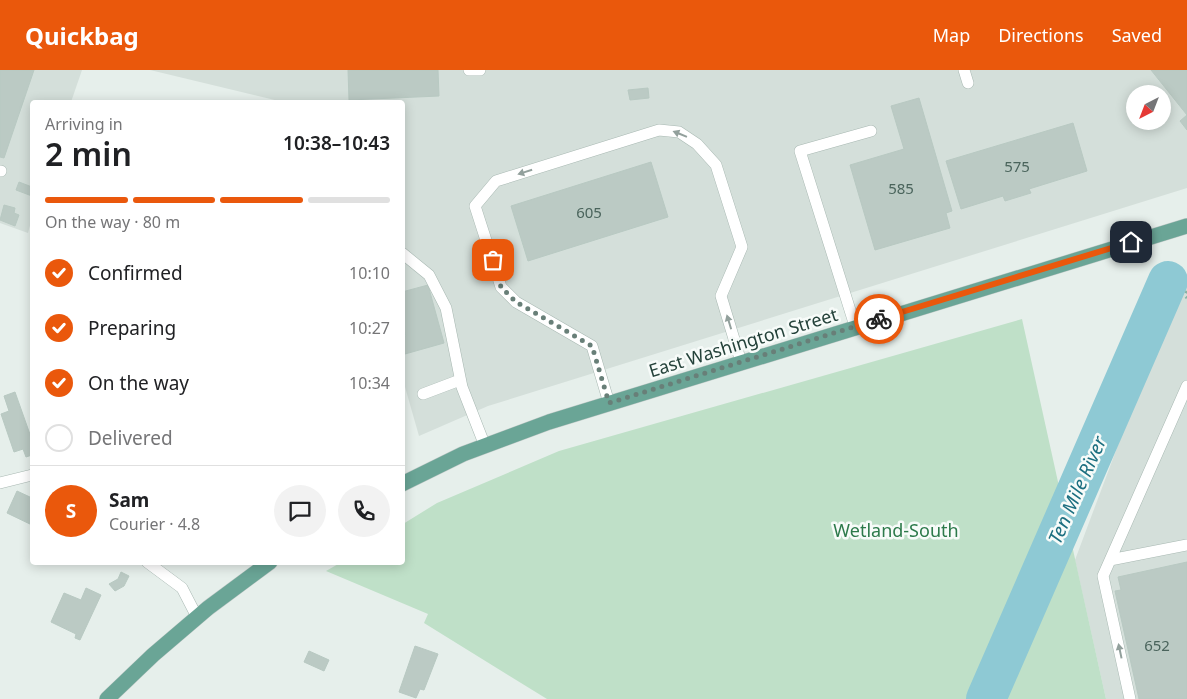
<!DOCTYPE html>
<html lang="en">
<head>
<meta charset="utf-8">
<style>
	body { margin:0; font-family:"Noto Sans",sans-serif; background:#f2f2f2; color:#202124; height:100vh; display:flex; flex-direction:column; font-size:19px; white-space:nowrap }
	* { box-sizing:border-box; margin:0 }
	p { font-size:16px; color:#757577 }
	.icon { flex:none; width:28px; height:28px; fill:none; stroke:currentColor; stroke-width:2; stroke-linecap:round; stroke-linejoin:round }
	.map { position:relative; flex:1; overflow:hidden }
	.sheet { position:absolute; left:30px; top:30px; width:375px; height:465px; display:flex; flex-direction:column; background:#fff; border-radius:5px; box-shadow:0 2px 12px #0003 }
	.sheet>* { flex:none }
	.needle { width:32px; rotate:222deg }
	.controls { position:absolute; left:1126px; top:15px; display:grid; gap:10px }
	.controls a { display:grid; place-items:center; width:45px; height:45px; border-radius:50%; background:#fff; box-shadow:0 2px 12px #0003; font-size:25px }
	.pin { position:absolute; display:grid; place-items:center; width:42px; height:42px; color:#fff; margin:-21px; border-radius:10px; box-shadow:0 2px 8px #0006 }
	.courier { position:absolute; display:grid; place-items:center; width:50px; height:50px; margin:-25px; border:4px solid #ea580c; border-radius:50%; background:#fff; color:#222; box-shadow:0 1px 6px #0007 }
	.headline em { font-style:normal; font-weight:600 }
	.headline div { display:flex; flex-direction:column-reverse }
	.headline { display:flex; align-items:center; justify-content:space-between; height:85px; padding:0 15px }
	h1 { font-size:32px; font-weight:600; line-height:38px }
	.bar { display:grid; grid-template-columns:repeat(4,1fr); gap:8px 5px; align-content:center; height:60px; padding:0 15px }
	.bar i { height:6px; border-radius:4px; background:#e0e0e0 }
	.bar .on { background:#ea580c }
	.bar p { grid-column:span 4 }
	.line { display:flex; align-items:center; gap:12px; padding:0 15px; border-top:1px solid #e0e0e0 }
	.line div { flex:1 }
	.round { display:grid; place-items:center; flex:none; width:52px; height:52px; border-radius:26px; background:#f2f2f2 }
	ol { padding:0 15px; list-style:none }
	li { display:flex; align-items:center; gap:15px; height:55px }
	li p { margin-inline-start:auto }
	li .icon { padding:5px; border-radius:50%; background:#ea580c; color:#fff; stroke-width:4 }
	li:last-child { color:#757577 }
	li i { width:28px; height:28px; border:2px solid #e0e0e0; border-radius:50% }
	header { display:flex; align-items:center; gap:30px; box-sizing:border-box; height:70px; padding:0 25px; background:#ea580c; color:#fff }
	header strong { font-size:24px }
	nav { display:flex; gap:28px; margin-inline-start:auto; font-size:18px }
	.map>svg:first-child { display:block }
	.built { fill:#d4dfda; fill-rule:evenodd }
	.green { fill:#bfe0c8 }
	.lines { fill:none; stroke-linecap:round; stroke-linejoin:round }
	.river { stroke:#8ec9d4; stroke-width:40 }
	.building { fill:#bbcac4; stroke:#b8c9c2 }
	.service-casing { stroke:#a8b8b2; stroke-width:12 }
	.primary-casing { stroke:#c2cac8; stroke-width:16 }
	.path { stroke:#86b3a5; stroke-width:3; stroke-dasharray:2.5 4; stroke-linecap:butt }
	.service { stroke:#fff; stroke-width:11 }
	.primary { stroke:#6aa596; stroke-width:15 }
	.oneway { fill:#92a09c }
	.done { stroke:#687f78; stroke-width:5; stroke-dasharray:0 9 }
	.route { stroke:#ea580c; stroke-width:6 }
	.labels { text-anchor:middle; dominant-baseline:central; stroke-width:5; stroke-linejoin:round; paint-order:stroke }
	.number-label { font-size:15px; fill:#4a645c }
	.street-label { font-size:18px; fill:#24423a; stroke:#f7fbf9 }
	.park-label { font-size:18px; fill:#2d7a4b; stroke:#f7fbf9 }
	.water-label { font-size:19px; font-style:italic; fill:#1c6f80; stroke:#f7fbf9 }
</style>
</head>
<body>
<header>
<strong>Quickbag</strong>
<nav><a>Map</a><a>Directions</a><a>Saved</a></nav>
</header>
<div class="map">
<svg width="1187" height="629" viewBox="0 0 1187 629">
	<rect width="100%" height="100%" fill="#e6efeb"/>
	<path class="built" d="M0 0H82L71 32H32V148L28 163 0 153Z
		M150 0H1187V118L488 336 419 366 403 310 402 32H283ZM1135 24H1162V51H1135Z
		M1187 205V629H1106L1075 490 1181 207Z"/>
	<path class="green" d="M1022 249 1106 629H547L424 553 428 544 326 501 340 493 402 492 403 454 437 433 559 381Z"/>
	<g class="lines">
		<path class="river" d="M986 629 1168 211"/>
	</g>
	<path class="building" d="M0 0H34L4 88 0 87Z
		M348 0H438L439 26 349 30Z
		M1151 0H1187V60L1180 51 1187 45Z
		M648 18 649 28 630 30 628 20Z
		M919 28 952 141 946 143 950 158 875 180 850 95 904 79 891 36Z
		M1073 53 1087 101 1029 119 1031 123 1005 131 1003 126 961 139 946 91Z
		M651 92 668 147 528 191 511 136Z
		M19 112 32 117V126L16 120Z
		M4 135 15 138 14 143 19 145 15 156 0 150Z
		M428 215 444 273 405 284 402 275V266H406L402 254V222Z
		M15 322 32 370V385L26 387 23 379 14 382 1 344 9 341 4 326Z
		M17 421 32 428V455L7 443Z
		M1187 492V629H1139L1115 521 1121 520 1118 507Z
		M121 502 129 506 124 516 115 521 109 514 118 509Z
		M86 518 101 525 80 570 75 568 76 564 51 552 64 523 81 530Z
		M415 576 438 584 424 620 420 619 416 628 399 622Z
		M309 581 329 590 324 601 304 592Z"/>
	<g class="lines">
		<g class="service-casing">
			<path id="service" d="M469 0H480
				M964 0 968 13
				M0 101H1
				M402 183 429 205 446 238 462 317 485 376
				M855 256 800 81 871 61
				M423 324 460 310
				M609 333 592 276 516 232 501 217 475 136 496 111 659 60 679 62 697 74 716 95 742 177 721 226 741 292
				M0 413 32 405
				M1110 490 1187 475
				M147 492 182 518 197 547
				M1130 629 1103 506 1187 316"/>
		</g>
		<g class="primary-casing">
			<path id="primary" d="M402 414 463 384 549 352 1187 156
				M107 629 153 585 208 538 270 492"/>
		</g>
		<path class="path" d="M1187 221 1185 226 1187 228"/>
		<use href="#service" class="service"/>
		<use href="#primary" class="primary"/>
	</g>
	<defs><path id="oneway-solid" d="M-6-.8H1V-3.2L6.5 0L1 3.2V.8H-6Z" transform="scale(1.25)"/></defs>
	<g class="oneway">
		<use href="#oneway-solid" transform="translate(680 64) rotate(-158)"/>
		<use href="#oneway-solid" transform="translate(525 102) rotate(162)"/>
		<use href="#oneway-solid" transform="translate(729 252) rotate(-107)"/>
		<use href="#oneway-solid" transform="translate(1120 581) rotate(-102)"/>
	</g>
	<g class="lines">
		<path class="done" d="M493 190 501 217 516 232 592 276 609 333 879 249"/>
		<path class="route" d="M879 249 1131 172"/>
	</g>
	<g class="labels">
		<g class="number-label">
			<text x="1017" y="96">575</text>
			<text x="901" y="118">585</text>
			<text x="589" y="142">605</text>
			<text x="1157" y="575">652</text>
		</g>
		<g class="street-label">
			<text transform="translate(743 272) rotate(-17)">East Washington Street</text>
		</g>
		<g class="park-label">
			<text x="896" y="460">Wetland-South</text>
		</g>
		<g class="water-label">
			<text transform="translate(1077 420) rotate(-66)">Ten Mile River</text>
		</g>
	</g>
</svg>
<div class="controls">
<a><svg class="needle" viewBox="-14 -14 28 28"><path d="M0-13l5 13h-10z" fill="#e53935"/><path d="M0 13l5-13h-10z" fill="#757577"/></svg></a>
</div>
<div class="pin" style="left:493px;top:190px;background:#ea580c"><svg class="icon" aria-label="bag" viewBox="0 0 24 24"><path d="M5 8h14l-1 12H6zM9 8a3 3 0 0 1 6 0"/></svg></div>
<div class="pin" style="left:1131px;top:172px;background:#1f2937"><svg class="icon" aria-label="home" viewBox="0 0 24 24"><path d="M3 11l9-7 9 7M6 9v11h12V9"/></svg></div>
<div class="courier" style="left:879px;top:249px"><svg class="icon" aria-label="bike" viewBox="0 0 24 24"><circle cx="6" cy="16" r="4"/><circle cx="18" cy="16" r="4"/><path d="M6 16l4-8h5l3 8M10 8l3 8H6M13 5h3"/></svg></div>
<section class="sheet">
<div class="headline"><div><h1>2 min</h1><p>Arriving in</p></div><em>10:38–10:43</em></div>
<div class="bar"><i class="on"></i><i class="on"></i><i class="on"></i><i></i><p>On the way · 80 m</p></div>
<ol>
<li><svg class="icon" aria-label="check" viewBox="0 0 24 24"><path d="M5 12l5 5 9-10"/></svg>Confirmed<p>10:10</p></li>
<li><svg class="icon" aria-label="check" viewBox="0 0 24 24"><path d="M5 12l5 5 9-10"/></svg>Preparing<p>10:27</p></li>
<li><svg class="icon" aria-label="check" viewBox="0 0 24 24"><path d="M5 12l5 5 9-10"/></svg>On the way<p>10:34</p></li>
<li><i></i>Delivered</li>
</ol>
<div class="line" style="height:90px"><b class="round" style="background:#ea580c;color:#fff">S</b><div><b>Sam</b><p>Courier · 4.8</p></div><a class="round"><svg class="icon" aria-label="chat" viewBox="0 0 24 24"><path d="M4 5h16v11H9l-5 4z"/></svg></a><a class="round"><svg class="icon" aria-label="phone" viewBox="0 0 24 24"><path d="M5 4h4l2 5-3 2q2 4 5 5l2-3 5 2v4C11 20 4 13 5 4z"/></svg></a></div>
</section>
</div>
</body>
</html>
